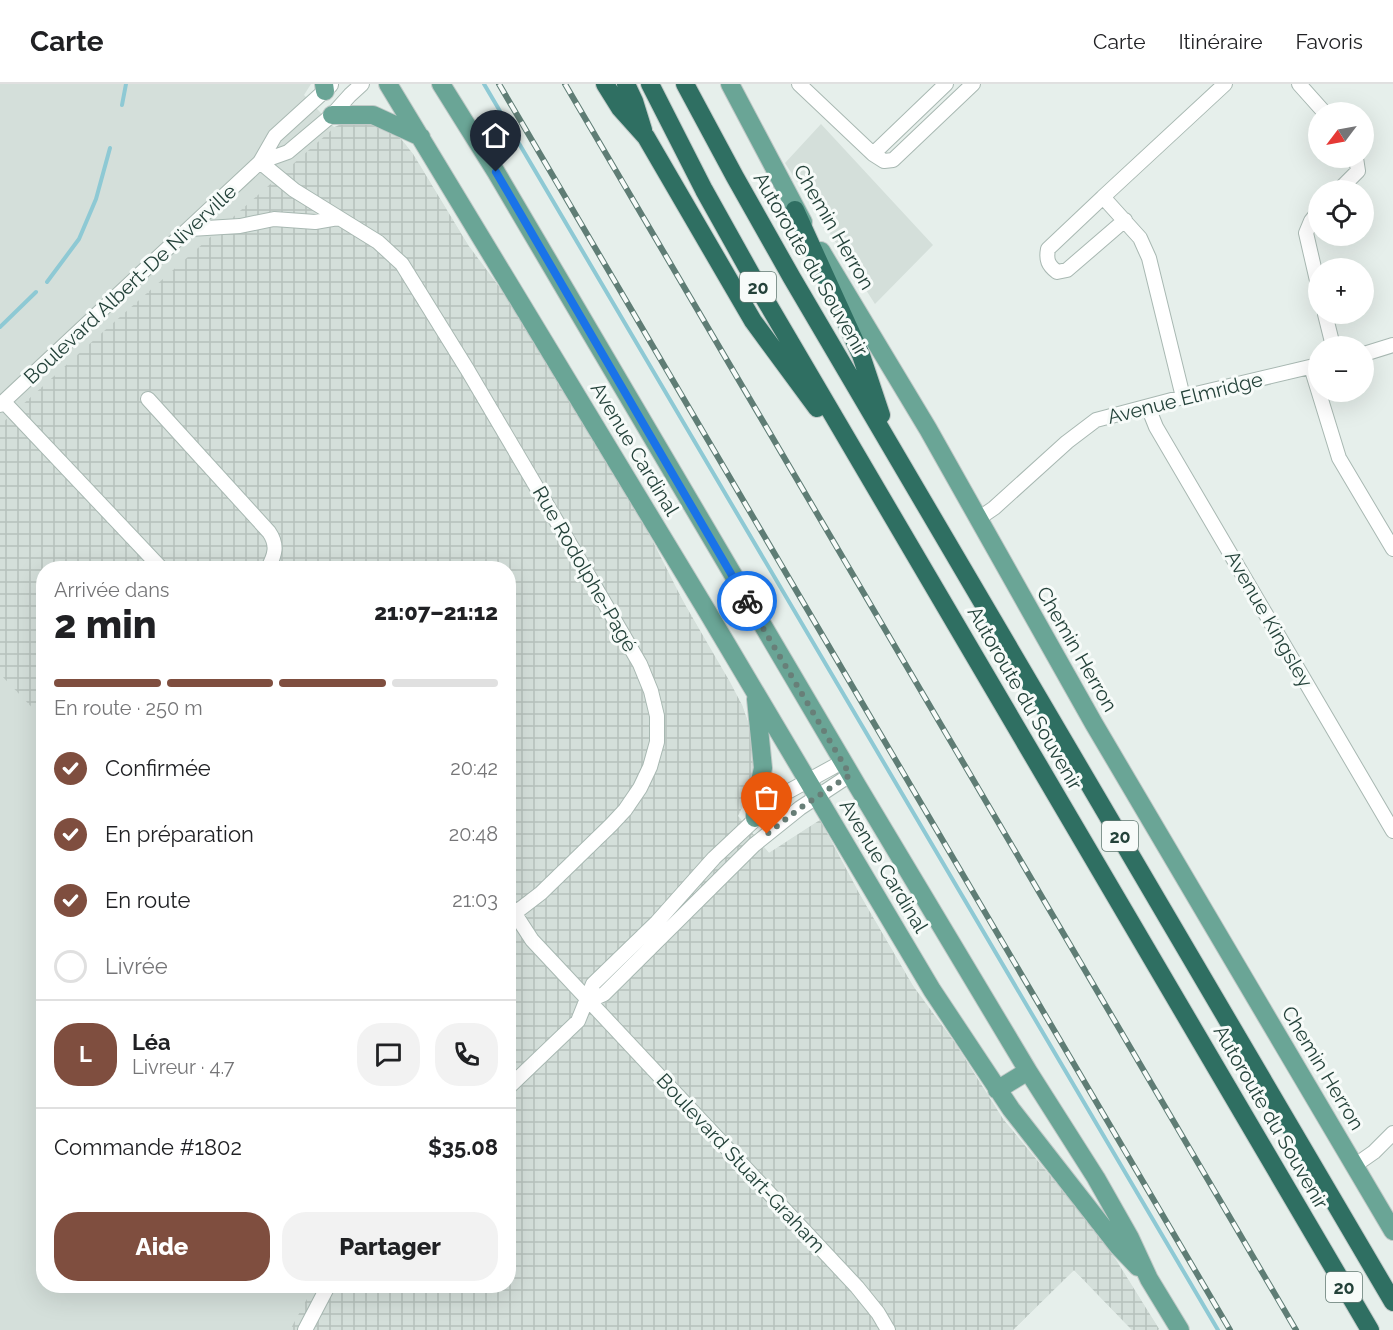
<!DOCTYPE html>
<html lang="fr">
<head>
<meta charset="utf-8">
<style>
	body { margin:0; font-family:Raleway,sans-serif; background:#f2f2f2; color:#202124; height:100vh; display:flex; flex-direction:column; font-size:22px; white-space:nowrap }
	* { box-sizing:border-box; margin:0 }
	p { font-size:20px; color:#757577 }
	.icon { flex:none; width:33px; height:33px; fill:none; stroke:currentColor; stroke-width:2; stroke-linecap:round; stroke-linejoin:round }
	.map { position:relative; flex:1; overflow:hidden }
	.details { position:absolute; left:36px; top:477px; width:480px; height:732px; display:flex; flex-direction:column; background:#fff; border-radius:24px; box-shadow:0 6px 24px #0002 }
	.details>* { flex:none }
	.needle { width:39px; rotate:238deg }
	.fabs { position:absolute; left:1308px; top:18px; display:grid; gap:12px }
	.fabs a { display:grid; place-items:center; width:66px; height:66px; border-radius:50%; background:#fff; box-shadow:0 6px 24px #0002; font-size:30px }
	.pin { position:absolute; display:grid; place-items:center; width:51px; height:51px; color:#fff; margin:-62px -26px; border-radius:50% 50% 50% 0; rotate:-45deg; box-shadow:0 0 6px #0007 }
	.pin .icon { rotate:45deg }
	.courier { position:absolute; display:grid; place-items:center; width:60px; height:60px; margin:-30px; border:4px solid #1a73e8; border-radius:50%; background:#fff; color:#222; box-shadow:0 2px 8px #0007 }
	.headline em { font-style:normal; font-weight:800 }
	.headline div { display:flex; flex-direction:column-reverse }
	.headline { display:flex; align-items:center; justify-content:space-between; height:102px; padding:0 18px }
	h1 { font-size:39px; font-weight:800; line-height:45px }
	.bar { display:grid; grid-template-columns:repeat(4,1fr); gap:9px 6px; align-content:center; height:72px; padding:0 18px }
	.bar i { height:8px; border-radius:4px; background:#e0e0e0 }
	.bar .active { background:#7f4e3f }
	.bar p { grid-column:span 4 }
	.line { display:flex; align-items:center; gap:15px; padding:0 18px; border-top:2px solid #e0e0e0 }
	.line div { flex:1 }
	.round { display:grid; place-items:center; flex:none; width:63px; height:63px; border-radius:24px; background:#f2f2f2 }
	ol { padding:0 18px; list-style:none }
	li { display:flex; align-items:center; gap:18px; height:66px }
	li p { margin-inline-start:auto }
	li .icon { padding:6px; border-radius:50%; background:#7f4e3f; color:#fff; stroke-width:4 }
	li:last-child { color:#757577 }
	li i { width:33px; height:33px; border:3px solid #e0e0e0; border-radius:50% }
	.action { display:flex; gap:12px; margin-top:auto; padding:12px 18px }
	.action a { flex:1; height:69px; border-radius:24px; background:#7f4e3f; color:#fff; font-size:24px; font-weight:800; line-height:69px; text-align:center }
	.action a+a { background:#f2f2f2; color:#202124 }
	header { display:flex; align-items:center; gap:36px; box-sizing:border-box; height:84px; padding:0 30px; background:#fff; border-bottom:2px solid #e0e0e0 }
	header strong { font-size:28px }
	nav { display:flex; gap:33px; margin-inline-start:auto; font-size:21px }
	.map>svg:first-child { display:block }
	.built { fill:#d4dfda; fill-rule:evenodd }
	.industrial { fill:url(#industrial-grid) }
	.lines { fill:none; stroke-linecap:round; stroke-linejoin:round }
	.stream { stroke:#8ec9d4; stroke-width:4 }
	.minor-casing { stroke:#a8b8b2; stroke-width:16 }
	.major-casing { stroke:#c2cac8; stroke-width:20 }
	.highway-casing { stroke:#c2cac8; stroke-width:20 }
	.minor { stroke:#fff; stroke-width:14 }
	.major { stroke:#6aa596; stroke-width:18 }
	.highway { stroke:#2f6f62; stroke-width:18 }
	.rail-casing { stroke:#5f7d75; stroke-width:6 }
	.rail { stroke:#f7fbf9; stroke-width:4; stroke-dasharray:11; stroke-linecap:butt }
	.done { stroke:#687f78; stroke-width:6; stroke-dasharray:0 10.8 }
	.route { stroke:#1a73e8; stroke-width:8 }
	.labels { text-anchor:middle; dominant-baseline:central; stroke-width:6; stroke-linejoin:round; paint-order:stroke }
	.shield { fill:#f7fbf9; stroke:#637a73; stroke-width:1.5 }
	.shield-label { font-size:18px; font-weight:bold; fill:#24423a }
	.street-label { font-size:20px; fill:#24423a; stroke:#f7fbf9 }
</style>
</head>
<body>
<header>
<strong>Carte</strong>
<nav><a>Carte</a><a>Itinéraire</a><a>Favoris</a></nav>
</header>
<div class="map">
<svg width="1393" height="1246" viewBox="0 0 1393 1246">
	<defs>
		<pattern id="industrial-grid" width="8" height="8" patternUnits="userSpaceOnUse" patternTransform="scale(1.5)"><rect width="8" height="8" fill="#d4dfda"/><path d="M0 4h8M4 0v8" fill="none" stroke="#b6c1bc"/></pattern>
	</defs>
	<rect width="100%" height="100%" fill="#e6efeb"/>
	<path class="built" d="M0 0H311L304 11 334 43 346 38 401 55 413 70 468 161 523 235 742 621 749 641 745 718 738 732 769 769 820 736 860 811 913 902 955 959 1003 1035 1116 1176 1159 1245 1132 1246 1074 1186 1013 1246H0ZM44 484H508V1202H44Z
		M821 40 933 161 875 220 785 79Z"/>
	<path class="industrial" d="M360 35 389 44 401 55 413 70 468 161 523 235 640 432 684 519 730 598 742 621 749 641 754 665 755 683 752 701 738 732 769 769 820 736 860 811 913 902 955 959 1003 1035 1096 1147 1116 1176 1159 1245 1158 1246H1132L1074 1186 1013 1246H290L314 1202H508V484H44L43 635 0 590V341L95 255 335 43 346 38Z"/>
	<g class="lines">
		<path class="stream" d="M484 0 1218 1246
			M122 21 126 0
			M47 198 79 155 96 115 110 64
			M0 243 36 208"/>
		<g class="minor-casing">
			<path id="minor" d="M799 0 873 70 884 77 893 76 973 0
				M1299 0 1324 28
				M873 70 946 0
				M260 78 294 106 378 158 402 180 467 285 590 494 640 580 651 607 657 632V658L650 683 640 704 625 726 611 741 541 809 515 829
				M260 78 288 68 332 31 350 11 362 0
				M1339 106 1358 87 1356 74
				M1103 113 1048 165C1046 176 1048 181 1057 188L1067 186 1125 136
				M1318 128 1311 137 1306 149 1318 201
				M190 145 240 142 274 135 315 138 338 134
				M1325 230 1333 262
				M1364 270 1393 261
				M1311 283 1339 374 1393 465
				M1183 313 1149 174 1140 154 1103 113 1225 0
				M148 315 269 448C278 461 275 471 268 484
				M4 318 161 484
				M0 321 260 78 275 52 331 1
				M1148 323 1156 343 1393 747
				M978 435 994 424 1067 358 1096 336 1183 313 1318 281
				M508 819 532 856 857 1203 878 1229 888 1246
				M588 917 604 910 754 761 800 724 850 691
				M508 1004 578 937 593 900 657 838 714 774 780 712 842 678
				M1354 1082 1374 1068 1393 1049
				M305 1246 328 1202"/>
		</g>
		<g class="major-casing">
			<path id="major" d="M324 0 325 7
				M388 0 707 527 932 906 1011 1025 1118 1162 1138 1183
				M441 0 496 88 858 703 1028 987 1096 1094 1130 1154 1149 1195 1180 1246
				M730 0 803 138
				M332 31H373L421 53
				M821 167 928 345 1094 640 1393 1147
				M755 734V719L763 684 756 615
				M997 1006 1028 987"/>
		</g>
		<g class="highway-casing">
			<path id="highway" d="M605 0 620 24 646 53 753 237 817 324
				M626 0 634 17 643 46
				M650 0 704 106 766 217 1370 1246
				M685 0 735 93 792 194 1393 1218
				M795 126 861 271 881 331"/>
		</g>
		<use href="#minor" class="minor"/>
		<use href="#major" class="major"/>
		<use href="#highway" class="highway"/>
		<g class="rail-casing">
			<path id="rail" d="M499 0 1230 1246
				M565 0 1296 1246"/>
		</g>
		<use href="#rail" class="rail"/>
	</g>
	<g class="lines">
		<path class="done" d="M747 517 850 691 800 724 767 750"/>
		<path class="route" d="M496 88 747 517"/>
	</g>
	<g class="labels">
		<g class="shield">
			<rect x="740" y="188" width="36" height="30" rx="4.5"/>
			<rect x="1102" y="737" width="36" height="30" rx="4.5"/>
			<rect x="1326" y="1188" width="36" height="30" rx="4.5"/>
		</g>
		<g class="shield-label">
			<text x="758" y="203">20</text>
			<text x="1120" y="752">20</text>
			<text x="1344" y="1203">20</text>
		</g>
		<g class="street-label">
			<text transform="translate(834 143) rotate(60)">Chemin Herron</text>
			<text transform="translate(811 180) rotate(60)">Autoroute du Souvenir</text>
			<text transform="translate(130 200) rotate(-43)">Boulevard Albert-De Niverville</text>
			<text transform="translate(1185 314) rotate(-14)">Avenue Elmridge</text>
			<text transform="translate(635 365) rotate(59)">Avenue Cardinal</text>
			<text transform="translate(585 485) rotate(60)">Rue Rodolphe-Pagé</text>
			<text transform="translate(1269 535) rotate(60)">Avenue Kingsley</text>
			<text transform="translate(1077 565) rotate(60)">Chemin Herron</text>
			<text transform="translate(1025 614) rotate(60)">Autoroute du Souvenir</text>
			<text transform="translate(884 782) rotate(59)">Avenue Cardinal</text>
			<text transform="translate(1323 984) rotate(59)">Chemin Herron</text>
			<text transform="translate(1271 1033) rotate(60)">Autoroute du Souvenir</text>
			<text transform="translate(741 1079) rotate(47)">Boulevard Stuart-Graham</text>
		</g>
	</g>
</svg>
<div class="fabs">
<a><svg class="needle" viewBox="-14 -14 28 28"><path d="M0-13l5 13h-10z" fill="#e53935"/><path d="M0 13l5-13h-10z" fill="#757577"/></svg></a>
<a><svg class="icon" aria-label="locate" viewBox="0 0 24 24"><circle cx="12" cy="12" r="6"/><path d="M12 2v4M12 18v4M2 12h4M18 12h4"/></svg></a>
<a>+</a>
<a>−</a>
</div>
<div class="pin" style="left:767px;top:750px;background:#ea580c"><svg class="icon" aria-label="bag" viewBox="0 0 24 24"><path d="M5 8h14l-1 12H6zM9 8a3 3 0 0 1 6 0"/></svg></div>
<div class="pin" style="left:496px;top:88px;background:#1f2937"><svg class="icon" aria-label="home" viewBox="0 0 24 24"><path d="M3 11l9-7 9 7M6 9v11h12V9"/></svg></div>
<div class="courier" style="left:747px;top:517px"><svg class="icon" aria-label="bike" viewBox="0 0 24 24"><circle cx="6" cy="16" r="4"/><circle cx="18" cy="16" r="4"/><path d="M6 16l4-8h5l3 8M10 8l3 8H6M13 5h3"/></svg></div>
<section class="details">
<div class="headline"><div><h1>2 min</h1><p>Arrivée dans</p></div><em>21:07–21:12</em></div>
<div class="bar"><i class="active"></i><i class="active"></i><i class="active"></i><i></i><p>En route · 250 m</p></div>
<ol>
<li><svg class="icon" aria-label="check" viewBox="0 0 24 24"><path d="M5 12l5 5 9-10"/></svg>Confirmée<p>20:42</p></li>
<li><svg class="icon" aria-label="check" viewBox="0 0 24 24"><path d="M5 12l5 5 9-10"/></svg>En préparation<p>20:48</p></li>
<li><svg class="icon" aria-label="check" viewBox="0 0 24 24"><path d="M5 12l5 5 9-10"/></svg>En route<p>21:03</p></li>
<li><i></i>Livrée</li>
</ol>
<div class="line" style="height:108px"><b class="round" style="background:#7f4e3f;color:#fff">L</b><div><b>Léa</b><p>Livreur · 4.7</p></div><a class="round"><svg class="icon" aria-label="chat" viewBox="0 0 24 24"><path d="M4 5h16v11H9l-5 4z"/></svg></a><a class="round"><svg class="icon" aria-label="phone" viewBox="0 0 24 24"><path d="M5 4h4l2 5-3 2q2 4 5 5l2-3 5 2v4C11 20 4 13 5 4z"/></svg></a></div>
<div class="line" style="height:78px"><div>Commande #1802</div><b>$35.08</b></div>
<div class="action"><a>Aide</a><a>Partager</a></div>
</section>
</div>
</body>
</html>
